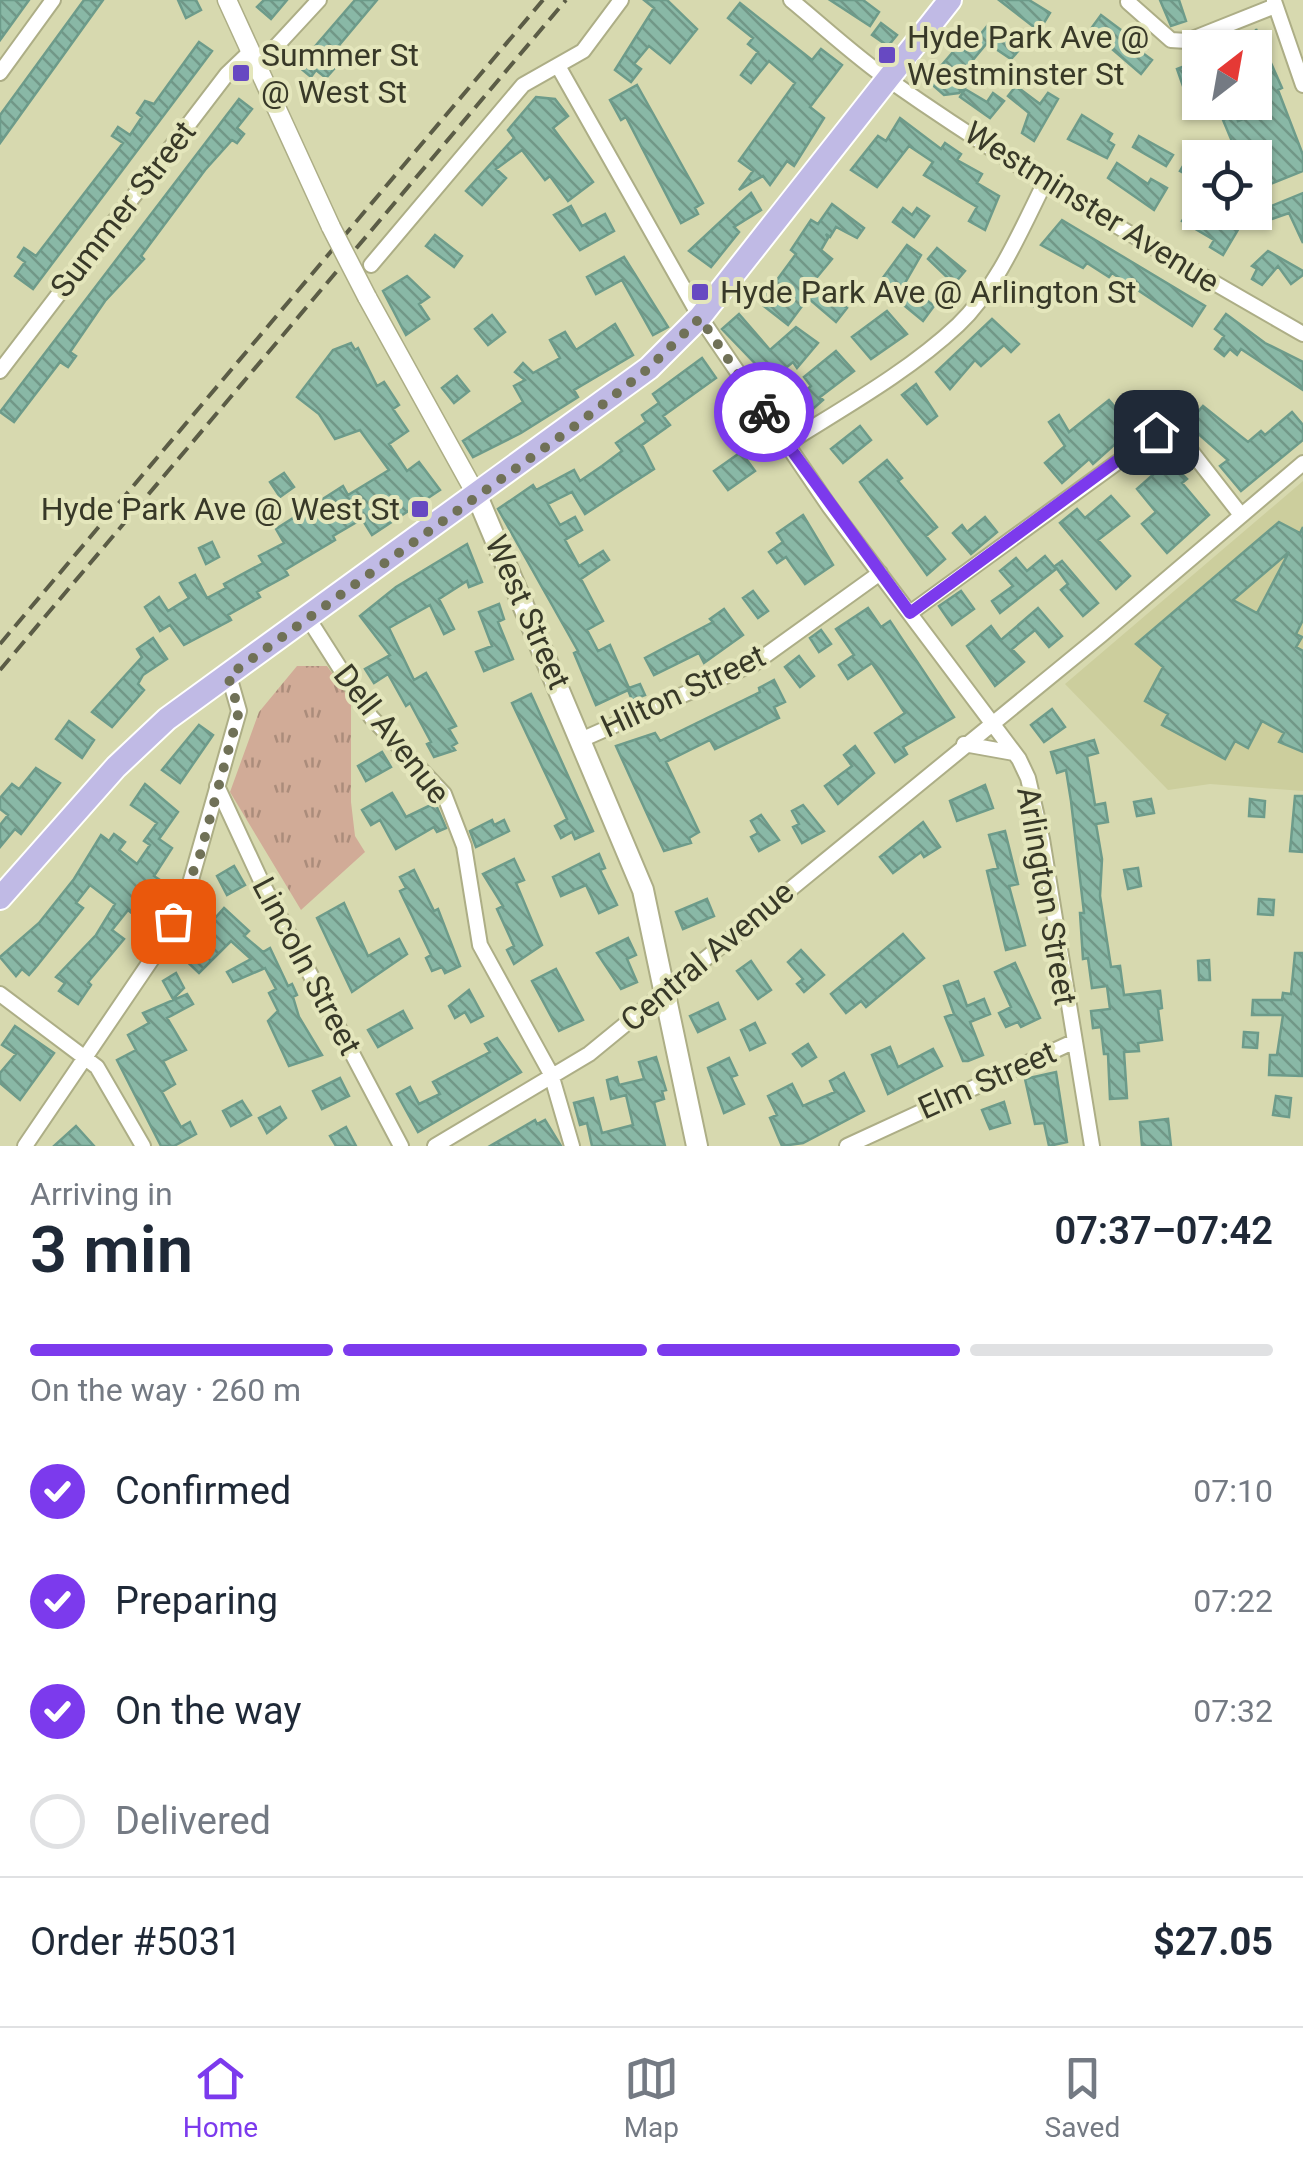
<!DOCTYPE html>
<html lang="en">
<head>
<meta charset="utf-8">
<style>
	body { margin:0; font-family:Roboto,sans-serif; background:#f6f6f7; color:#1f2937; height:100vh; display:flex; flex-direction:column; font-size:38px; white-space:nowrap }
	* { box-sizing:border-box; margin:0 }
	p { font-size:32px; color:#747a83 }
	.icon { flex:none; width:55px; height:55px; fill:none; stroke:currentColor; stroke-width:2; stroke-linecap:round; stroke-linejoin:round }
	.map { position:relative; height:1146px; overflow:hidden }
	.side { display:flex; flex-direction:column; background:#fff; flex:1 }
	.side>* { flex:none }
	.needle { width:65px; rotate:31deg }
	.buttons { position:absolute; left:1182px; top:30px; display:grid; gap:20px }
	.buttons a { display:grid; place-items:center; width:90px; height:90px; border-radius:0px; background:#fff; box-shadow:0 2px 8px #0004; font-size:50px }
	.pin { position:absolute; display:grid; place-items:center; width:85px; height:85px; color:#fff; margin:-42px; border-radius:20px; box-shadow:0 5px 15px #0006 }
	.courier { position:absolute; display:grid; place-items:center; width:100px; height:100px; margin:-50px; border:8px solid #7c3aed; border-radius:50%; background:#fff; color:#222; box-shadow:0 2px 12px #0007 }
	.head em { font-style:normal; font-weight:600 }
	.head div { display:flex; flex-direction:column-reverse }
	.head { display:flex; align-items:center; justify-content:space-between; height:170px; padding:0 30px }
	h1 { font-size:65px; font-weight:600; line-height:75px }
	.bar { display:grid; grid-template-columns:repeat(4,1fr); gap:15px 10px; align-content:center; height:120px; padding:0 30px }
	.bar i { height:12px; border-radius:8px; background:#e0e1e3 }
	.bar .current { background:#7c3aed }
	.bar p { grid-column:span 4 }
	.line { display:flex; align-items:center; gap:25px; padding:0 30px; border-top:2px solid #e0e1e3 }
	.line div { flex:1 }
	ol { padding:0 30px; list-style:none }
	li { display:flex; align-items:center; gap:30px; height:110px }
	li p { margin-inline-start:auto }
	li .icon { padding:10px; border-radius:50%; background:#7c3aed; color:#fff; stroke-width:4 }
	li:last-child { color:#747a83 }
	li i { width:55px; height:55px; border:5px solid #e0e1e3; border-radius:50% }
	.dock { display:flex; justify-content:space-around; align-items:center; height:140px; border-top:2px solid #e0e1e3; background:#fff; font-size:28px; color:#747a83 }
	.dock a { display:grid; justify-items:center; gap:5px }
	.dock .current { color:#7c3aed }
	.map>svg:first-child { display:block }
	.built { fill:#ccce9d }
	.park { fill:url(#park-tufts) }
	.building { fill:url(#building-back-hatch); stroke:#6d9b8a; stroke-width:2.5; fill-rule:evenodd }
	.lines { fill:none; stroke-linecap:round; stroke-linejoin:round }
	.minor-casing { stroke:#adae86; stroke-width:18 }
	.tertiary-casing { stroke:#adae86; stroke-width:21 }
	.secondary-casing { stroke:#adae86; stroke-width:24 }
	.primary-casing { stroke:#fff; stroke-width:26 }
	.minor { stroke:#fff; stroke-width:14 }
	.tertiary { stroke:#fff; stroke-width:18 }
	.secondary { stroke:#fff; stroke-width:20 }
	.primary { stroke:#c0bae5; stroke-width:22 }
	.rail { stroke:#5b5c46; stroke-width:4; stroke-dasharray:15 8; stroke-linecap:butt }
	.tertiary-bridge-casing { stroke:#adae86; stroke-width:21; stroke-linecap:butt }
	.tertiary-bridge { stroke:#fff; stroke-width:18 }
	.done { stroke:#707157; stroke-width:10; stroke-dasharray:0 18 }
	.route { stroke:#7c3aed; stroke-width:12 }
	.poi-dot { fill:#6749c2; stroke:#e4e6bc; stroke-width:4 }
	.labels { text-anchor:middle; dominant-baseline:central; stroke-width:8; stroke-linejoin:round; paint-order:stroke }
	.poi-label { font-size:32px; fill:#383928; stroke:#e4e6bc; text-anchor:start }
	.street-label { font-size:32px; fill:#383928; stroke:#e4e6bc }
</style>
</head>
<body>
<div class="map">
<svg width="1303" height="1146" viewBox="0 0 1303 1146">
	<defs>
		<pattern id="park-tufts" width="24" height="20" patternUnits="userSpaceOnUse" patternTransform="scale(2.5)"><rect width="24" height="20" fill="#d1ab97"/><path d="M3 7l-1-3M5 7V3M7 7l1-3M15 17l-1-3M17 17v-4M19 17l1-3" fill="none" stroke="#ab8c7b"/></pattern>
		<pattern id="building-back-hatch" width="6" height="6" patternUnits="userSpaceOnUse" patternTransform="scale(2.5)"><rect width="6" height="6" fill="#89b8a6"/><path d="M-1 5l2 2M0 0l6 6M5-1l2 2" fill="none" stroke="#719787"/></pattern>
	</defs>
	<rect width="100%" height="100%" fill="#d7d9af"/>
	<path class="built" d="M1303 481V791L1210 784 1168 790 1065 684Z"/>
	<path class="park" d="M297 666H327L351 699V802L355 836 365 852 301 910 230 792 259 712Z"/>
	<path class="building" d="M0 0H29L0 40Z
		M84 0H103L0 143V115Z
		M178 0H196L201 10 186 18Z
		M264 0H287L271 19 257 7Z
		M355 0H377L325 62 334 69 326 78 316 70 311 77 298 66Z
		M644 0H667L697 29 670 63 649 46 634 64 641 69 631 82 615 70 654 8Z
		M830 0H863L879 12 870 26Z
		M999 0H1029L1050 13 1039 31Z
		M1160 0H1179L1186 21 1171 26Z
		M740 3 812 60 821 49 842 65 810 107 824 118 794 166 787 161 770 185 763 176 739 190 753 171 739 161 795 83 769 61 751 83 741 75 758 52 748 44 753 38 728 18Z
		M1101 15 1145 48H1136L1152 60 1141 74 1090 30Z
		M881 23 897 35 888 46 872 35Z
		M988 25 1021 48 1011 59 987 43 958 78 967 85 959 93 944 95 928 81 959 45 966 52Z
		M1256 29 1282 88 1278 90 1303 155V171L1255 190V158H1239L1223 120 1236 115 1238 121 1266 110 1255 84Z
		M199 42 212 51 33 289 15 276 25 262 18 257 24 248 36 256 123 143 112 136 118 127 130 135 142 117 137 113 145 101 154 104Z
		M1200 60V74L1183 86 1177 69Z
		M637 85 703 203 695 208 698 214 681 223 626 117 621 120 610 100Z
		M1016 86 1040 104 1048 93 1058 99 1034 141 1022 133 1029 113 1008 96Z
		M965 89 987 102 993 93 1004 101 990 118 960 97Z
		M536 97 555 99 568 116 553 128 593 182 568 201 550 176 545 180 522 150 496 169 506 178 482 205 466 191 514 138 508 130Z
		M239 99 252 109 237 128 244 134 237 143 232 140 205 170 141 256 144 259 105 301 70 352 76 356 68 367 60 362 14 422 0 412Z
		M1082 115 1112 134 1108 141 1114 145 1107 158 1068 139Z
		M900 118 941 149 945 143 961 154 957 160 982 174 977 183 999 196 985 230 969 221 977 207 924 175 933 162 909 146 877 187 851 170 878 136 886 141Z
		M1139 136 1173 155 1166 166 1133 147Z
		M1186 161 1200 170V182L1180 171Z
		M1117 163 1148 184 1151 179 1167 188 1154 210 1108 178Z
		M1200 191V212H1225L1242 223 1223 255 1210 247 1214 240 1182 221Z
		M751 193 761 210 734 227 739 232 711 267 689 251Z
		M1303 193V243L1289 213 1263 222 1259 211Z
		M832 204 864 228 857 238 836 227 830 237 826 234 828 238 821 250 832 259 813 282 847 308 836 322 808 298 788 325 760 303 796 254 791 250 811 220 818 224Z
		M571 206 582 226 605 214 614 231 580 250 554 215Z
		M903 208 912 215 917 208 929 216 914 237 893 222Z
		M1062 220 1205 306 1192 326 1112 273 1109 277 1087 263 1083 268 1041 245Z
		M435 235 462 256 454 267 426 246Z
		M907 245 921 255 905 283 934 306 923 321 894 297 898 292 882 279Z
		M937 248 965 271 954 284 928 259Z
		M1268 251 1303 271V275L1291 284 1278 266 1262 285 1252 279 1257 269 1252 266Z
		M624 257 668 327 653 335 622 280 596 294 587 277Z
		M407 276 429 297 419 304 429 319 406 335 383 291Z
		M1030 287 1044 297 1036 308 1022 297Z
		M887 311 907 334 871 359 852 337Z
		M739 314 770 350 796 327 818 343 797 368 793 362 771 380 722 329Z
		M1226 314 1265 343 1303 362V390L1241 349 1237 355 1230 349 1224 356 1215 349 1224 336 1215 329Z
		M492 315 505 332 488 345 475 329Z
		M992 319 1019 344 1011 352 1004 345 981 366 975 360 950 389 936 372Z
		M615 324 633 355 574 390 578 397 521 433 473 457 463 441 523 402 514 386 525 380 515 372 523 363 533 373 560 358 550 340 565 332 576 350Z
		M351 343 355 350 358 348 377 386 384 382 399 405 393 409 408 431 389 444 407 471 419 462 440 490 372 535 362 519 333 536 335 540 285 570 288 575 257 592 260 597 228 615 231 620 184 645 170 625 160 631 145 607 159 597 168 611 189 598 180 583 195 575 207 598 226 588 224 584 263 563 259 556 284 543 276 529 343 486 348 495 389 470 360 430 335 439 319 414 297 397 333 350Z
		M836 351 854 371 820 397 823 400 806 415 794 401 811 386 804 377Z
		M702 358 716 378 663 416 670 425 642 445 654 469 585 514 572 492 548 504 560 525 575 517 582 530 565 540 579 566 603 551 609 560 581 579 603 621 587 630 598 651 610 645 629 688 640 684 645 695 632 700 628 690 596 705 574 653 578 651 498 509 533 485 536 490 574 470 580 481 602 466 622 451 616 443 646 422 642 415 659 403 653 394Z
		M457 376 469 391 454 403 442 388Z
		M916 384 937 416 927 424 902 395Z
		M1109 400 1133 428 1093 464 1089 459 1062 483 1045 463 1065 446 1049 422 1059 415 1069 432Z
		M1203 406 1248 442 1261 431 1265 435 1292 412 1303 425V440L1241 491 1220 466 1228 460 1187 424Z
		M860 426 871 440 843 463 831 449Z
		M1169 450 1184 467 1179 471 1187 479 1182 483 1209 515 1167 553 1142 524 1156 512 1137 489 1164 465 1158 459Z
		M741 452 755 471 728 490 714 471Z
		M887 460 902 478 898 481 937 527 926 536 945 559 927 575 860 482Z
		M284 473 294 487 280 497 270 482Z
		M1111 496 1129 516 1098 540 1130 576 1116 589 1060 523 1077 509 1085 518Z
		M803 515 833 565 805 584 786 557 777 563 769 552 783 542 777 533Z
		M985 517 997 532 971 554 953 533 962 525 967 532Z
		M1279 522 1300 533 1303 527V620L1296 634 1302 637 1296 647 1303 651V752L1279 742 1284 733 1262 721 1248 748 1235 741 1225 759 1162 725 1168 714 1145 701 1163 667 1136 644ZM1289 552 1257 613 1233 600Z
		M212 542 219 557 206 564 199 548Z
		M467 544 482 582 469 587 467 581 439 599 454 629 444 634 430 605 389 628 414 680 426 673 456 726 449 729 457 743 452 746 455 750 434 757 427 744 431 742 410 703 406 706 388 674 374 683 365 669 390 655 360 616 396 587Z
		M1045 556 1056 569 1000 613 992 601 1013 586 1000 571 1016 558 1027 571Z
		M1062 561 1098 603 1083 616 1061 590 1068 584 1055 566Z
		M753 591 768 611 758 618 743 598Z
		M961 591 974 609 952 625 939 606Z
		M499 604 504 619 498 622 513 659 484 671 476 652 492 646 479 612Z
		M868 608 881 627 890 621 954 717 903 747 907 754 895 762 875 733 905 713 872 663 848 679 839 665 854 655 836 629Z
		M1038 608 1062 636 1049 647 1035 630 1012 649 1024 662 995 686 967 646 991 626 1001 640Z
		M724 609 743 635 704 663 699 653 654 675 645 658 713 622 710 619Z
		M821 630 831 644 819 652 810 638Z
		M153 638 167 659 143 675 138 684 144 690 112 727 92 712 142 657 137 649Z
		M799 656 814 676 800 687 785 667Z
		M774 680 785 702 774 707 779 718 715 749 710 740 666 762 699 832 689 838 691 843 664 851 616 746 655 733 660 741 760 692 759 688Z
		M531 694 593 831 575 839 572 832 561 838 555 826 567 819 512 703Z
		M1052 709 1065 727 1044 742 1031 725Z
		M69 721 94 740 82 758 56 739Z
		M199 725 213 735 180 783 162 770Z
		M1094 740 1098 753 1087 756 1095 805 1105 803 1108 822 1096 824 1102 859 1100 896 1111 967 1120 966 1124 995 1160 991 1162 1008 1158 1009 1162 1040 1138 1043 1139 1051 1124 1052 1127 1098 1110 1099 1108 1054H1104L1101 1027 1093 1028 1091 1011 1110 1009 1107 986 1092 988 1088 958 1083 959 1080 913H1084L1071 801 1066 770 1057 773 1051 752Z
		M855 746 874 773 838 804 825 786 852 766 844 755Z
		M382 752 391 767 366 781 358 766Z
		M36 768 60 783 21 834 15 829 0 847V825L8 815 0 809V798L12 784 19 789Z
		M145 784 178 812 159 839 172 848 154 876 163 882 134 915 128 910 112 930 124 939 88 982 91 985 78 1004 59 991 65 983 56 977 96 935 115 904 90 885 76 903 83 908 36 967 29 975 22 969 16 976 0 957 39 923 74 879 101 835 109 841 114 834 125 842 119 850 137 864 150 845 144 841 157 823 131 805Z
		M985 785 993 808 957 821 950 801Z
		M392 793 406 817 435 803 446 828 437 832 434 827 396 849 380 820 371 825 362 810Z
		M1295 796H1303V852L1290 851Z
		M1151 799 1154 813 1137 816 1134 802Z
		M1250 799 1265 801 1264 817 1249 816Z
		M803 805 824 831 802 843 793 827 799 824 792 811Z
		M761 815 779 840 759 851 751 837 758 833 751 821Z
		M492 820 494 825 504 820 509 831 476 847 470 831Z
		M923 822 940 847 924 857 921 852 893 873 880 857Z
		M1005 831 1018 884 1009 886 1025 945 1006 950 987 871 998 868 989 835Z
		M599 854 605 868 600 870 617 905 599 913 586 885 561 896 553 877Z
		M514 859 524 880 516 883 542 945 514 964 507 950 514 946 497 909 503 906 483 874Z
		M234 866 245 885 227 895 217 876Z
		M1138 868 1141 886 1128 889 1124 870Z
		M414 870 434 911 438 909 460 966 445 973 442 967 432 971 426 958 431 955 400 891 406 888 400 877Z
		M707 899 714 916 683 929 676 912Z
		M1259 899 1274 900 1273 915 1258 914Z
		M344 903 368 956 399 939 407 954 352 992 317 918Z
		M224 908 249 931 244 936 263 952 270 948 288 986 292 984 297 995 293 997 299 1017 322 1055 289 1066 268 1021 278 1011 269 993 276 989 265 968 233 982 227 972 251 959 231 941 199 973 178 953 195 930 200 935Z
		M903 934 924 958 866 1007 861 1001 846 1013 831 994Z
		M628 938 636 955 627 959 637 982 621 989 597 953Z
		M801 950 824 975 804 992 797 984 803 979 788 962Z
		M1295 953H1303L1302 1076 1269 1075 1270 1055H1277L1283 1015H1252L1253 1000H1282L1283 993 1291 994Z
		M1209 960 1210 980H1199L1198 961Z
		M751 961 771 990 758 999 737 971Z
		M1015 963 1040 1018 1021 1027 1018 1022 1006 1027 999 1013 1011 1007 995 972Z
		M556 969 583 1020 559 1031 532 981Z
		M176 973 184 988 173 999 163 981Z
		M958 981 967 1006 984 999 990 1014 970 1022 983 1055 968 1061H963L945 1017 954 1014 944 986Z
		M469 990 483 1016 471 1022 465 1012 455 1018 449 1006Z
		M187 994 193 1004 167 1018 186 1050 163 1061 175 1084 162 1092 181 1127 190 1122 196 1134 174 1146H161L117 1060 136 1050 128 1035 149 1023 143 1013Z
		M718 1003 725 1019 698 1032 690 1016Z
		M403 1011 412 1028 378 1047 368 1030Z
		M755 1023 765 1043 750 1050 741 1030Z
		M15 1026 54 1053 20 1100 0 1083V1073L16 1054 2 1045Z
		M1244 1032 1258 1033 1257 1048 1243 1047Z
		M497 1038 521 1072 418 1132 397 1094 410 1087 419 1104 440 1094 433 1082 490 1052 485 1044Z
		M808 1044 816 1057 802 1066 793 1054Z
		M890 1047 898 1067 933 1049 942 1066 888 1094 872 1055Z
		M656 1057 666 1090 662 1091 664 1099 654 1102 665 1146H592L587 1123 580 1125 574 1103 593 1098 602 1133 633 1125 626 1095 611 1099 607 1080 617 1077 619 1085 644 1079 639 1062Z
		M729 1058 737 1075 731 1077 744 1104 724 1113 708 1068Z
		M1056 1072 1067 1142 1049 1146 1044 1123 1035 1124 1025 1079Z
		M844 1073 864 1111 803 1143 782 1146 770 1118 777 1115 768 1096 792 1084 803 1106 835 1092 830 1081Z
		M340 1078 349 1096 322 1109 313 1091Z
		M1276 1096 1291 1098 1289 1117 1273 1115Z
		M242 1101 251 1115 231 1126 223 1111Z
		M1004 1102 1010 1123 990 1129 982 1110Z
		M280 1107 286 1118 267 1133 259 1118Z
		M1168 1119 1171 1146H1142L1140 1122Z
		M535 1120 537 1124 545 1120 561 1146H490Z
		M76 1126 94 1146H54Z
		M346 1127 356 1146H336L330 1136Z"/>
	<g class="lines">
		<g class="minor-casing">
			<path id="minor" d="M791 0C824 27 857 58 892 82 1023 174 1164 254 1303 334
				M1274 1 1303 85
				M1128 2 1171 40 1187 41 1275 6
				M558 66 700 317 829 506 1019 759 1028 778 1042 839 1092 1146
				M257 67 319 0
				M0 73 53 0
				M371 265 523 85 583 51 621 0
				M0 371 227 74 250 52
				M786 444C843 408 908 372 958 325 997 288 1022 228 1046 180
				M910 613 1170 424 1241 515
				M308 618 371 717 444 794 464 846 480 945 551 1074 572 1146
				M583 739 755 663 880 573
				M964 744 1014 753
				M217 786 262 883 401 1146
				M0 994 97 1067 143 1146
				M25 1146 158 950 187 894 239 711 229 676
				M435 1146 589 1054 1101 635 1303 463
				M847 1146 1073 1042"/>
		</g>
		<g class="tertiary-casing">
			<path id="tertiary" d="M227 0 331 227
				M367 297 477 496"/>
		</g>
		<g class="secondary-casing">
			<path id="secondary" d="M477 496 643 890 697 1146"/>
		</g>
		<g class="primary-casing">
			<path id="primary" d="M0 898 116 767 167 719 649 368 700 317 950 0"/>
		</g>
		<use href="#minor" class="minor"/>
		<use href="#tertiary" class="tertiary"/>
		<use href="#secondary" class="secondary"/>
		<use href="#primary" class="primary"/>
		<path class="rail" d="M0 644 543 0
			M0 670 566 0"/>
		<g class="tertiary-bridge-casing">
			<path id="tertiary-bridge" d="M331 227 367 297"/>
		</g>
		<use href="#tertiary-bridge" class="tertiary-bridge"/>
	</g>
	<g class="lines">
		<path class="done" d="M173 921 200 855 239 711 228 676 579 423 649 368 700 318 764 412"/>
		<path class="route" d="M764 412 910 613 1156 432"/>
	</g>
	<g class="poi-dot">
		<rect x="877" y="45" width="20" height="20" rx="5"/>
		<rect x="231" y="63" width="20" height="20" rx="5"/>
		<rect x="690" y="282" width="20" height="20" rx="5"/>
		<rect x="410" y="499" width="20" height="20" rx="5"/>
	</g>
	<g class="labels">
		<g class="poi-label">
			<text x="907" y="37">Hyde Park Ave @<tspan x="907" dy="37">Westminster St</tspan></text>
			<text x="261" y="55">Summer St<tspan x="261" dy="37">@ West St</tspan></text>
			<text x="720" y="292">Hyde Park Ave @ Arlington St</text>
			<text x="400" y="509" text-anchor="end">Hyde Park Ave @ West St</text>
		</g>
		<g class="street-label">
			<text transform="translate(1092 207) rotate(32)">Westminster Avenue</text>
			<text transform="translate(123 209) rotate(-52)">Summer Street</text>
			<text transform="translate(528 612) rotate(66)">West Street</text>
			<text transform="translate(683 691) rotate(-25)">Hilton Street</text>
			<text transform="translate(392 734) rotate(52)">Dell Avenue</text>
			<text transform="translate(1047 896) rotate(80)">Arlington Street</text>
			<text transform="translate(707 956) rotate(-40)">Central Avenue</text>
			<text transform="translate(307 966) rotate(62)">Lincoln Street</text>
			<text transform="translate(987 1080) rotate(-24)">Elm Street</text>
		</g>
	</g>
</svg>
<div class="buttons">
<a><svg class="needle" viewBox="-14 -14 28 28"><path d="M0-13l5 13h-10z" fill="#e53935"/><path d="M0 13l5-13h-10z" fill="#747a83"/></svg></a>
<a><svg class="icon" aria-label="locate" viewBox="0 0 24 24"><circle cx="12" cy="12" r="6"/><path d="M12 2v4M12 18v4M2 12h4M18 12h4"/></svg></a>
</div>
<div class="pin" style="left:173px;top:921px;background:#ea580c"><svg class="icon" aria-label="bag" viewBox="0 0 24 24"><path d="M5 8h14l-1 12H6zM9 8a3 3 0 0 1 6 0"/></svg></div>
<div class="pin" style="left:1156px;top:432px;background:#1f2937"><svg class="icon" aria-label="home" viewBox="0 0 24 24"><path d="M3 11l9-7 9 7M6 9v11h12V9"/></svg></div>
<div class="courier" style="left:764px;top:412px"><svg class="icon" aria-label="bike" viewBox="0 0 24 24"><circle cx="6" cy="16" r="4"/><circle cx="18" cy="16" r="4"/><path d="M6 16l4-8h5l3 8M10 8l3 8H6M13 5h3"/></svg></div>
</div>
<section class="side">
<div class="head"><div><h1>3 min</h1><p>Arriving in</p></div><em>07:37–07:42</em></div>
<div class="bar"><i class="current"></i><i class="current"></i><i class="current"></i><i></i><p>On the way · 260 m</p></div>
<ol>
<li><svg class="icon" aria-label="check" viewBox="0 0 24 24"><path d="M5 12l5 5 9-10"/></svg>Confirmed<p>07:10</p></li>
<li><svg class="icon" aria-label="check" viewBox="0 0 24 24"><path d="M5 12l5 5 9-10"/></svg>Preparing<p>07:22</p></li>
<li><svg class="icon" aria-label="check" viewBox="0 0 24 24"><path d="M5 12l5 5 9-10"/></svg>On the way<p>07:32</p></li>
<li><i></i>Delivered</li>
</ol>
<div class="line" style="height:130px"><div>Order #5031</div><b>$27.05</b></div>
</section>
<nav class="dock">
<a class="current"><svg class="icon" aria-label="home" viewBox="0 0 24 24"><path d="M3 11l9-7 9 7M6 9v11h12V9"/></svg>Home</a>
<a><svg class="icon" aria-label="map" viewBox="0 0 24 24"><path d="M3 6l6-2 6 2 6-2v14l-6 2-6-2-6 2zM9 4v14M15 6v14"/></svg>Map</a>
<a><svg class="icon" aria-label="saved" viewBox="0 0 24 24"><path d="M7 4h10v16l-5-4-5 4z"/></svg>Saved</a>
</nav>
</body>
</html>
